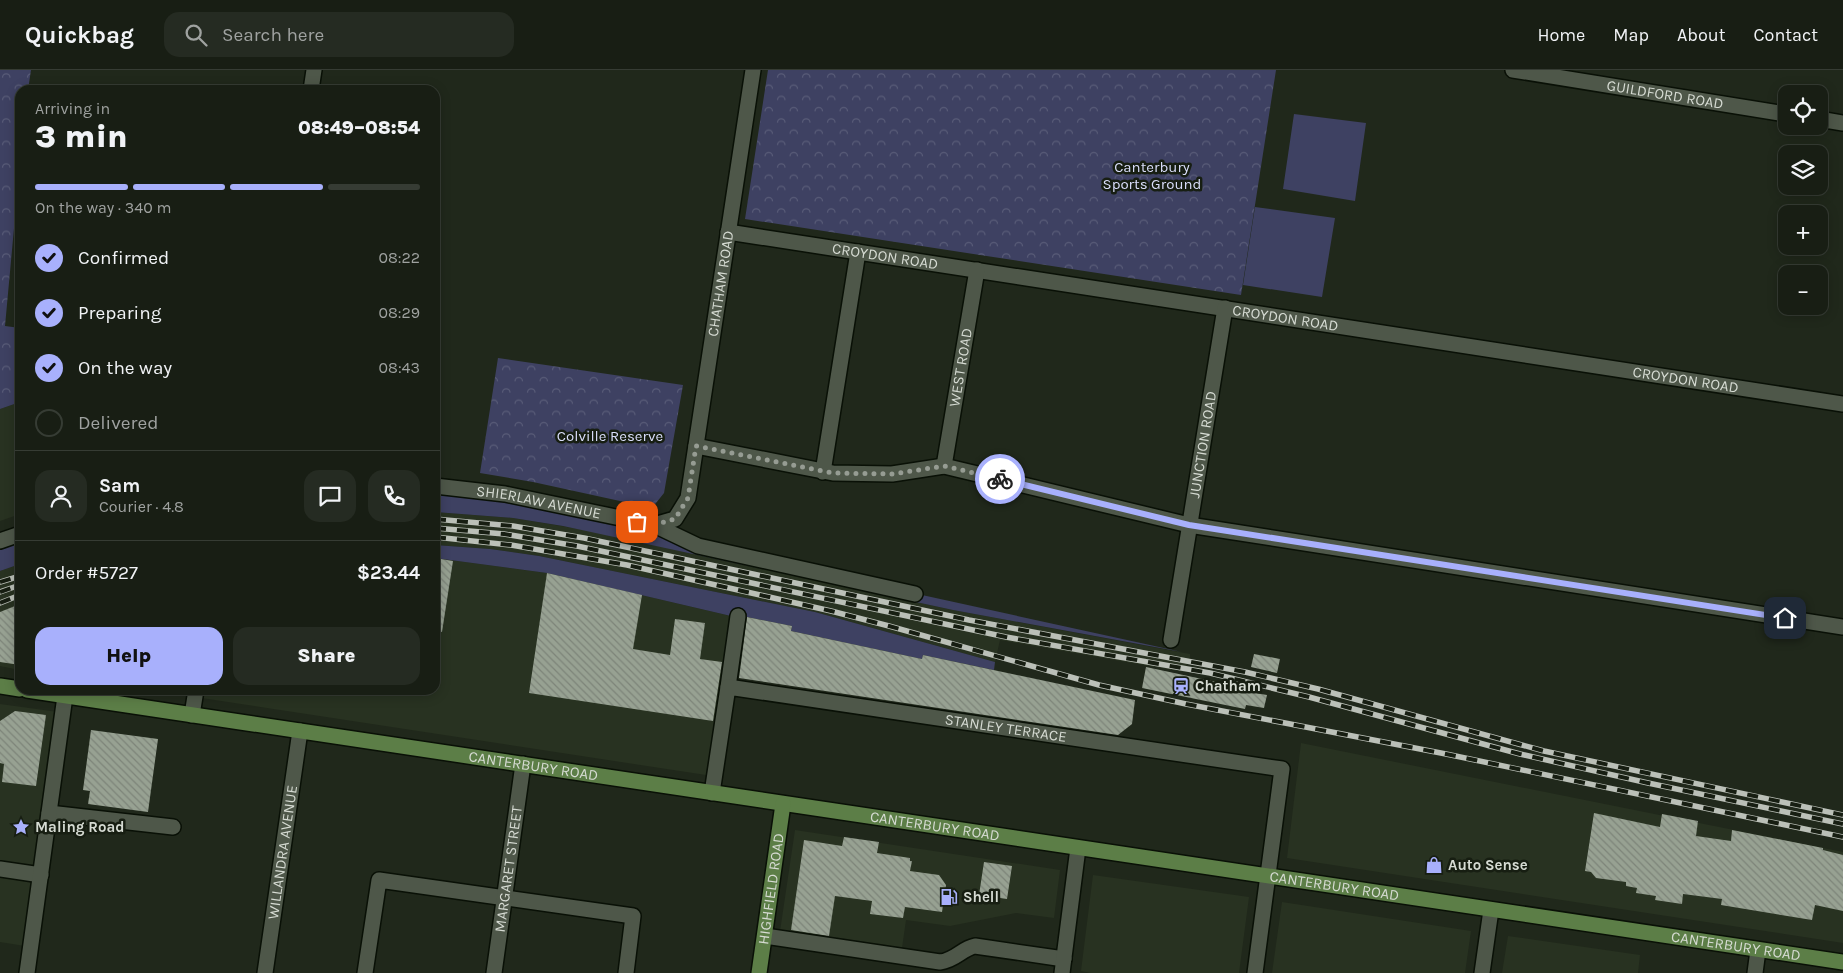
<!DOCTYPE html>
<html lang="en">
<head>
<meta charset="utf-8">
<style>
	body { margin:0; font-family:Karla,sans-serif; background:#252b22; color:#f1f3f6; height:100vh; display:flex; flex-direction:column; font-size:19px; white-space:nowrap }
	* { box-sizing:border-box; margin:0 }
	p { font-size:16px; color:#9fa2a0 }
	.icon { flex:none; width:28px; height:28px; fill:none; stroke:currentColor; stroke-width:2; stroke-linecap:round; stroke-linejoin:round }
	.map { position:relative; flex:1; overflow:hidden }
	.side { position:absolute; left:15px; top:15px; width:425px; height:610px; display:flex; flex-direction:column; background:#181e14; border-radius:15px; box-shadow:0 2px 12px #0003,0 0 0 1px #363c34 }
	.side>* { flex:none }
	.buttons { position:absolute; left:1778px; top:15px; display:grid; gap:10px }
	.buttons a { display:grid; place-items:center; width:50px; height:50px; border-radius:10px; background:#181e14; box-shadow:0 2px 12px #0003,0 0 0 1px #363c34; font-size:25px }
	.pin { position:absolute; display:grid; place-items:center; width:42px; height:42px; color:#fff; margin:-21px; border-radius:10px; box-shadow:0 2px 8px #0006 }
	.courier { position:absolute; display:grid; place-items:center; width:50px; height:50px; margin:-25px; border:4px solid #a8b0fc; border-radius:50%; background:#fff; color:#222; box-shadow:0 1px 6px #0007 }
	.headline em { font-style:normal; font-weight:800 }
	.headline div { display:flex; flex-direction:column-reverse }
	.headline { display:flex; align-items:center; justify-content:space-between; height:85px; padding:0 20px }
	h1 { font-size:32px; font-weight:800; line-height:38px }
	.bar { display:grid; grid-template-columns:repeat(4,1fr); gap:8px 5px; align-content:center; height:60px; padding:0 20px }
	.bar i { height:6px; border-radius:4px; background:#363c34 }
	.bar .selected { background:#a8b0fc }
	.bar p { grid-column:span 4 }
	.line { display:flex; align-items:center; gap:12px; padding:0 20px; border-top:1px solid #363c34 }
	.line div { flex:1 }
	.round { display:grid; place-items:center; flex:none; width:52px; height:52px; border-radius:15px; background:#252b22 }
	ol { padding:0 20px; list-style:none }
	li { display:flex; align-items:center; gap:15px; height:55px }
	li p { margin-inline-start:auto }
	li .icon { padding:5px; border-radius:50%; background:#a8b0fc; color:#111; stroke-width:4 }
	li:last-child { color:#9fa2a0 }
	li i { width:28px; height:28px; border:2px solid #363c34; border-radius:50% }
	.action { display:flex; gap:10px; margin-top:auto; padding:10px 20px }
	.action a { flex:1; height:58px; border-radius:15px; background:#a8b0fc; color:#111; font-size:20px; font-weight:800; line-height:58px; text-align:center }
	.action a+a { background:#252b22; color:#f1f3f6 }
	header { display:flex; align-items:center; gap:30px; box-sizing:border-box; height:70px; padding:0 25px; background:#181e14; border-bottom:1px solid #363c34 }
	header strong { font-size:24px }
	nav { display:flex; gap:28px; margin-inline-start:auto; font-size:18px }
	.search { width:350px; height:45px; background:#252b22; display:flex; align-items:center; gap:12px; box-sizing:border-box; padding:0 18px; border-radius:15px; color:#9fa2a0; font-size:19px }
	.map>svg:first-child { display:block }
	.built { fill:#283221 }
	.grass { fill:#3e4162 }
	.forest { fill:url(#forest-crowns) }
	.building { fill:url(#building-back-hatch) }
	.lines { fill:none; stroke-linecap:round; stroke-linejoin:round }
	.minor-casing { stroke:#091006; stroke-width:18 }
	.major-casing { stroke:#091006; stroke-width:18 }
	.minor { stroke:#4e5749; stroke-width:15 }
	.major { stroke:#5c7e47; stroke-width:15 }
	.rail-casing { stroke:#bbc0b8; stroke-width:5.5 }
	.rail { stroke:#171e12; stroke-width:4; stroke-dasharray:11; stroke-linecap:butt }
	.done { stroke:#969c93; stroke-width:5; stroke-dasharray:0 9 }
	.route { stroke:#a8b0fc; stroke-width:6 }
	.labels { text-anchor:middle; dominant-baseline:central; stroke-width:5; stroke-linejoin:round; paint-order:stroke }
	.street-label { font-size:15px; fill:#d6dbd3; stroke:#171e12 }
	.park-label { font-size:15px; fill:#dadefb; stroke:#171e12 }
	.poi-label { font-size:15px; font-weight:bold; fill:#d6dbd3; stroke:#171e12; text-anchor:start }
</style>
</head>
<body>
<header>
<strong>Quickbag</strong>
<div class="search"><svg class="icon" aria-label="search" viewBox="0 0 24 24"><circle cx="10" cy="10" r="6"/><path d="M15 15l6 6"/></svg>Search here</div>
<nav><a>Home</a><a>Map</a><a>About</a><a>Contact</a></nav>
</header>
<div class="map">
<svg width="1843" height="903" viewBox="0 0 1843 903">
	<defs>
		<pattern id="forest-crowns" width="20" height="18" patternUnits="userSpaceOnUse" patternTransform="scale(1.25)"><rect width="20" height="18" fill="#3e4162"/><path d="M2 6a3 3 0 1 1 6 0M12 15a3 3 0 1 1 6 0" fill="none" stroke="#595c78"/></pattern>
		<pattern id="building-back-hatch" width="6" height="6" patternUnits="userSpaceOnUse" patternTransform="scale(1.25)"><rect width="6" height="6" fill="#97a192"/><path d="M-1 5l2 2M0 0l6 6M5-1l2 2" fill="none" stroke="#7d8479"/></pattern>
	</defs>
	<rect width="100%" height="100%" fill="#20281b"/>
	<path class="built" d="M20 332V444L0 451V339Z
		M435 442 513 448 597 462 953 540 1190 584V587L1184 602 1000 570 995 592 815 542 539 486 490 479 435 475Z
		M435 488 547 503 731 546 706 705 149 620H435Z
		M20 494V600L0 596V501Z
		M0 634 58 642 25 876 0 872Z
		M1301 673 1843 782V873L1287 788Z
		M795 760 1060 800 1054 848 1016 843 950 856 906 850 901 885 779 868Z
		M1093 805 1249 827 1239 903H1091L1081 901Z
		M1282 832 1471 861 1465 903H1272Z
		M1508 866 1640 885 1638 903H1502Z"/>
	<path class="grass" d="M1294 44 1366 53 1355 131 1283 119Z
		M1255 137 1335 148 1322 227 1243 215Z
		M435 423 508 432 577 447 698 471V476L1182 582 953 540 563 456 513 448 435 442Z
		M20 472V494L0 501V479Z
		M435 475 490 479 539 486 815 542 995 592 994 600 923 585 922 589 791 561 792 556 747 547 731 546 547 503 435 488Z"/>
	<path class="forest" d="M0 0H31L28 20H20V93L5 256 20 258V332L0 339Z
		M768 0H1276L1241 225 745 149Z
		M498 288 683 315 664 423 652 438 533 412 480 403Z"/>
	<path class="building" d="M435 488 453 491 442 562 435 561Z
		M547 503 642 525 633 579 670 585 675 549 705 553 700 589 722 592 713 651 529 623Z
		M20 534V595L0 592V542Z
		M747 547 792 556 791 561 922 589 923 585 1135 630 1132 654 1118 665 739 608Z
		M1254 584 1280 589 1277 603 1251 597Z
		M1146 597 1249 619V622L1267 625 1264 638 1246 635 1245 639 1142 618Z
		M15 641 46 645 36 716 2 712 4 694 0 693V651Z
		M91 660 158 669 148 742 88 734 90 721 83 720Z
		M1594 743 1660 757 1662 744 1698 751 1696 766 1731 771 1732 760 1823 778V780L1843 785V841L1815 835 1812 850 1721 835 1722 829 1683 824 1682 834 1655 830 1656 826 1636 823 1637 818 1626 816V812L1596 808 1591 802 1585 801Z
		M844 767 879 772 877 783 910 788V791H912L910 801 939 805 946 815 942 842 905 837 903 848 870 844 872 831 835 826 829 866 791 860 804 770 842 776Z
		M984 792 1012 796 1007 829 979 825Z"/>
	<g class="lines">
		<g class="minor-casing">
			<g id="minor">
				<path id="s1" d="M1513 0 1786 44"/>
				<path d="M311 20 314 0"/>
				<path d="M1819 49 1843 53"/>
				<path id="s2" d="M728 162 1843 334"/>
				<path d="M696 376 833 403 892 404 944 396 1189 455 1843 557"/>
				<path id="s3" d="M944 396 977 200"/>
				<path d="M823 402 858 182"/>
				<path id="s4" d="M435 416 505 424 654 455 675 449 688 428 753 0"/>
				<path d="M654 455 698 476 915 524"/>
				<path d="M0 471 20 464"/>
				<path id="s5" d="M1171 570 1225 238"/>
				<path d="M728 617 738 546"/>
				<path d="M192 645 196 620"/>
				<path id="s6" d="M712 723 728 617 1282 699 1255 903"/>
				<path d="M49 743 173 757"/>
				<path d="M0 799 41 805"/>
				<path d="M765 866 940 892C956 890 961 879 975 876L1064 889"/>
				<path d="M27 903 65 626"/>
				<path id="s7" d="M265 903 300 661"/>
				<path d="M365 903 379 810 633 846 626 903"/>
				<path id="s8" d="M494 903 523 694"/>
				<path d="M1062 903 1078 778"/>
				<path d="M1482 903 1491 840"/>
				<path d="M1755 903 1758 880"/>
			</g>
		</g>
		<g class="major-casing">
			<g id="major">
				<path d="M0 616 20 619"/>
				<path id="s9" d="M27 620 1843 892"/>
				<path id="s10" d="M759 903 783 734"/>
			</g>
		</g>
		<use href="#minor" class="minor"/>
		<use href="#major" class="major"/>
		<g class="rail-casing">
			<path id="rail" d="M435 449 513 456 584 468 969 550 1245 602 1318 619 1544 681 1843 745
				M435 458 504 464 577 476 1006 567 1210 603 1309 627 1520 684 1648 713 1843 754
				M435 467 511 475 627 495 831 541 889 556 1099 615 1186 634 1446 684 1843 767
				M0 512 20 506
				M0 522 20 515
				M0 533 20 525"/>
		</g>
		<use href="#rail" class="rail"/>
	</g>
	<g class="lines">
		<path class="done" d="M637 452 654 455 675 449 688 428 696 376 833 403 892 404 944 396 1000 409"/>
		<path class="route" d="M1000 409 1189 455 1785 548"/>
	</g>
	<defs>
		<g id="station-bare" transform="scale(1.35)"><path d="M-3-6H3Q5-6 5-4V2Q5 4 3 4L4.5 6H3L1.5 4h-3L-3 6H-4.5L-3 4Q-5 4-5 2V-4Q-5-6-3-6ZM-3.5-4v3h7v-3ZM-3.5 1v1.5H-2V1ZM2 1v1.5H3.5V1Z" fill="#a8b0fc" stroke="#171e12" stroke-width="2.5" paint-order="stroke"/></g>
		<g id="sight-bare" transform="scale(1.35)"><path d="M0-6L1.8-2.2L6-1.7L2.9 1.2L3.7 5.4L0 3.3L-3.7 5.4L-2.9 1.2L-6-1.7L-1.8-2.2Z" fill="#a8b0fc" stroke="#171e12" stroke-width="2.5" paint-order="stroke"/></g>
		<g id="shop-bare" transform="scale(1.35)"><path d="M-5-2.5h2.3a2.7 3.5 0 0 1 5.4 0H5L5.5 6h-11ZM-1.5-2.5h3a1.5 2.3 0 0 0-3 0Z" fill="#a8b0fc" stroke="#171e12" stroke-width="2.5" paint-order="stroke"/></g>
		<g id="fuel-bare" transform="scale(1.35)"><path d="M-5.5-6h7V0h2V4h1.3V-2.5L3-4.5l.8-.8L6-3V5H2.5V1h-1V6h-7ZM-4.2-4.7v3.2H.2V-4.7Z" fill="#a8b0fc" stroke="#171e12" stroke-width="2.5" paint-order="stroke"/></g>
	</defs>
	<g fill-rule="evenodd">
		<use href="#station-bare" x="1181" y="616"/>
		<use href="#sight-bare" x="21" y="757"/>
		<use href="#shop-bare" x="1434" y="795"/>
		<use href="#fuel-bare" x="949" y="827"/>
	</g>
	<g class="labels">
		<g class="street-label">
			<text stroke="none"><textPath href="#s1" startOffset="154">GUILDFORD ROAD</textPath></text>
			<text stroke="none"><textPath href="#s2" startOffset="159">CROYDON ROAD</textPath></text>
			<text stroke="none"><textPath href="#s4" startOffset="486">CHATHAM ROAD</textPath></text>
			<text stroke="none"><textPath href="#s2" startOffset="564">CROYDON ROAD</textPath></text>
			<text stroke="none"><textPath href="#s3" startOffset="100">WEST ROAD</textPath></text>
			<text stroke="none"><textPath href="#s2" startOffset="969">CROYDON ROAD</textPath></text>
			<text stroke="none"><textPath href="#s5" startOffset="198">JUNCTION ROAD</textPath></text>
			<text stroke="none"><textPath href="#s4" startOffset="105">SHIERLAW AVENUE</textPath></text>
			<text stroke="none"><textPath href="#s6" startOffset="388">STANLEY TERRACE</textPath></text>
			<text stroke="none"><textPath href="#s9" startOffset="512">CANTERBURY ROAD</textPath></text>
			<text stroke="none"><textPath href="#s9" startOffset="918">CANTERBURY ROAD</textPath></text>
			<text stroke="none"><textPath href="#s7" startOffset="122">WILLANDRA AVENUE</textPath></text>
			<text stroke="none"><textPath href="#s8" startOffset="105">MARGARET STREET</textPath></text>
			<text stroke="none"><textPath href="#s9" startOffset="1322">CANTERBURY ROAD</textPath></text>
			<text stroke="none"><textPath href="#s10" startOffset="85">HIGHFIELD ROAD</textPath></text>
			<text stroke="none"><textPath href="#s9" startOffset="1728">CANTERBURY ROAD</textPath></text>
		</g>
		<g class="park-label">
			<text x="1152" y="97">Canterbury<tspan x="1152" dy="17">Sports Ground</tspan></text>
			<text x="610" y="366">Colville Reserve</text>
		</g>
		<g class="poi-label">
			<text x="1195" y="616">Chatham</text>
			<text x="35" y="757">Maling Road</text>
			<text x="1448" y="795">Auto Sense</text>
			<text x="963" y="827">Shell</text>
		</g>
	</g>
</svg>
<div class="buttons">
<a><svg class="icon" aria-label="locate" viewBox="0 0 24 24"><circle cx="12" cy="12" r="6"/><path d="M12 2v4M12 18v4M2 12h4M18 12h4"/></svg></a>
<a><svg class="icon" aria-label="layers" viewBox="0 0 24 24"><path d="M12 4l9 5-9 5-9-5zM3 14l9 5 9-5"/></svg></a>
<a>+</a>
<a>−</a>
</div>
<div class="pin" style="left:637px;top:452px;background:#ea580c"><svg class="icon" aria-label="bag" viewBox="0 0 24 24"><path d="M5 8h14l-1 12H6zM9 8a3 3 0 0 1 6 0"/></svg></div>
<div class="pin" style="left:1785px;top:548px;background:#1f2937"><svg class="icon" aria-label="home" viewBox="0 0 24 24"><path d="M3 11l9-7 9 7M6 9v11h12V9"/></svg></div>
<div class="courier" style="left:1000px;top:409px"><svg class="icon" aria-label="bike" viewBox="0 0 24 24"><circle cx="6" cy="16" r="4"/><circle cx="18" cy="16" r="4"/><path d="M6 16l4-8h5l3 8M10 8l3 8H6M13 5h3"/></svg></div>
<section class="side">
<div class="headline"><div><h1>3 min</h1><p>Arriving in</p></div><em>08:49–08:54</em></div>
<div class="bar"><i class="selected"></i><i class="selected"></i><i class="selected"></i><i></i><p>On the way · 340 m</p></div>
<ol>
<li><svg class="icon" aria-label="check" viewBox="0 0 24 24"><path d="M5 12l5 5 9-10"/></svg>Confirmed<p>08:22</p></li>
<li><svg class="icon" aria-label="check" viewBox="0 0 24 24"><path d="M5 12l5 5 9-10"/></svg>Preparing<p>08:29</p></li>
<li><svg class="icon" aria-label="check" viewBox="0 0 24 24"><path d="M5 12l5 5 9-10"/></svg>On the way<p>08:43</p></li>
<li><i></i>Delivered</li>
</ol>
<div class="line" style="height:90px"><a class="round"><svg class="icon" aria-label="person" viewBox="0 0 24 24"><circle cx="12" cy="8" r="4"/><path d="M4 21q1-7 8-7t8 7"/></svg></a><div><b>Sam</b><p>Courier · 4.8</p></div><a class="round"><svg class="icon" aria-label="chat" viewBox="0 0 24 24"><path d="M4 5h16v11H9l-5 4z"/></svg></a><a class="round"><svg class="icon" aria-label="phone" viewBox="0 0 24 24"><path d="M5 4h4l2 5-3 2q2 4 5 5l2-3 5 2v4C11 20 4 13 5 4z"/></svg></a></div>
<div class="line" style="height:65px"><div>Order #5727</div><b>$23.44</b></div>
<div class="action"><a>Help</a><a>Share</a></div>
</section>
</div>
</body>
</html>
